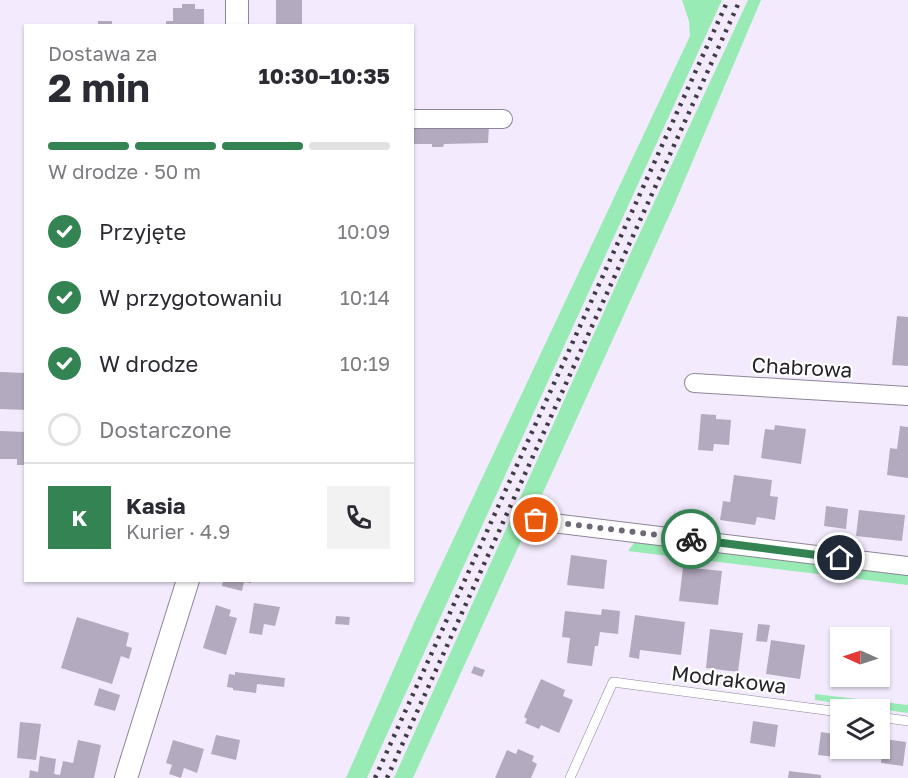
<!DOCTYPE html>
<html lang="pl">
<head>
<meta charset="utf-8">
<style>
	body { margin:0; font-family:"Golos Text",sans-serif; background:#f2f2f3; color:#2b2b33; height:100vh; display:flex; flex-direction:column; font-size:22px; white-space:nowrap }
	* { box-sizing:border-box; margin:0 }
	p { font-size:20px; color:#7c7c81 }
	.icon { flex:none; width:33px; height:33px; fill:none; stroke:currentColor; stroke-width:2; stroke-linecap:round; stroke-linejoin:round }
	.map { position:relative; flex:1; overflow:hidden }
	.drawer { position:absolute; left:24px; top:24px; width:390px; height:558px; display:flex; flex-direction:column; background:#fff; border-radius:0px; box-shadow:0 2px 4px #0004 }
	.drawer>* { flex:none }
	.needle { width:39px; rotate:273deg }
	.controls { position:absolute; left:830px; top:627px; display:grid; gap:12px }
	.controls a { display:grid; place-items:center; width:60px; height:60px; border-radius:0px; background:#fff; box-shadow:0 2px 4px #0004; font-size:30px }
	.pin { position:absolute; display:grid; place-items:center; width:51px; height:51px; color:#fff; margin:-26px; border:3px solid #fff; border-radius:50%; box-shadow:0 2px 6px #0007 }
	.courier { position:absolute; display:grid; place-items:center; width:60px; height:60px; margin:-30px; border:4px solid #338353; border-radius:50%; background:#fff; color:#222; box-shadow:0 2px 8px #0007 }
	.overview em { font-style:normal; font-weight:700 }
	.overview div { display:flex; flex-direction:column-reverse }
	.overview { display:flex; align-items:center; justify-content:space-between; height:102px; padding:0 24px }
	h1 { font-size:39px; font-weight:700; line-height:45px }
	.bar { display:grid; grid-template-columns:repeat(4,1fr); gap:9px 6px; align-content:center; height:72px; padding:0 24px }
	.bar i { height:8px; border-radius:4px; background:#e1e1e2 }
	.bar .on { background:#338353 }
	.bar p { grid-column:span 4 }
	.line { display:flex; align-items:center; gap:15px; padding:0 24px; border-top:2px solid #e1e1e2 }
	.line div { flex:1 }
	.round { display:grid; place-items:center; flex:none; width:63px; height:63px; border-radius:0px; background:#f2f2f3 }
	ol { padding:0 24px; list-style:none }
	li { display:flex; align-items:center; gap:18px; height:66px }
	li p { margin-inline-start:auto }
	li .icon { padding:6px; border-radius:50%; background:#338353; color:#fff; stroke-width:4 }
	li:last-child { color:#7c7c81 }
	li i { width:33px; height:33px; border:3px solid #e1e1e2; border-radius:50% }
	.map>svg:first-child { display:block }
	.green { fill:#98ebb4 }
	.building { fill:#b4aabf }
	.lines { fill:none; stroke-linecap:round; stroke-linejoin:round }
	.service-casing { stroke:#8e8598; stroke-width:10 }
	.minor-casing { stroke:#8e8598; stroke-width:20 }
	.tertiary-casing { stroke:#8e8598; stroke-width:24 }
	.service { stroke:#fff; stroke-width:9 }
	.minor { stroke:#fff; stroke-width:18 }
	.tertiary { stroke:#fff; stroke-width:22 }
	.rail { stroke:#3f3a43; stroke-width:4.5; stroke-dasharray:3 6; stroke-linecap:butt }
	.done { stroke:#6e6974; stroke-width:6; stroke-dasharray:0 10.8 }
	.route { stroke:#338353; stroke-width:8 }
	.labels { text-anchor:middle; dominant-baseline:central; stroke-width:4.5; stroke-linejoin:round; paint-order:stroke }
	.street-label { font-size:21px; fill:#27232b; stroke:#fff }
</style>
</head>
<body>
<div class="map">
<svg width="908" height="778" viewBox="0 0 908 778">
	<rect width="100%" height="100%" fill="#f3ebfd"/>
	<path class="green" d="M682 0H722L367 778H346L414 623 690 36 689 21Z
		M748 0H761L674 205 413 778H394L620 276Z
		M637 539 908 571V585L628 551Z
		M815 694 908 705V713L815 700Z"/>
	<path class="building" d="M276 0H302V26H276Z
		M182 4H195V9H204V26H166V21H173V8H182Z
		M98 21H112V26H98Z
		M457 125 456 128 489 126 488 143 444 144 443 147H432V144H412V126L443 128 442 126Z
		M897 316 908 317V366L892 365Z
		M826 365 841 366 840 375 825 374Z
		M0 372 26 373V410L0 409Z
		M701 414 716 415V419L731 420 729 445 714 444 713 451 698 450Z
		M775 425 806 429 801 464 761 458 765 429 774 430Z
		M900 426 908 427V478L887 475 890 448 897 449Z
		M0 431 26 432V465H17V459H0Z
		M734 475 772 480 770 496 778 497 775 520 757 517 755 525 720 520 723 501 730 502Z
		M826 506 848 509 846 529 824 526Z
		M859 510 905 515 902 541 856 536Z
		M571 555 607 560 604 589 567 585Z
		M683 567 722 571 718 605 679 601Z
		M223 580H251V583L244 582 242 591 222 586Z
		M254 603 280 607 275 626 264 624 262 635 249 633Z
		M216 605 231 610 229 616 237 618 226 655 203 648Z
		M602 609 620 611 618 634 600 632 598 646H595L592 666 567 663 570 638 562 637 565 611 601 615Z
		M635 615 685 622 681 655 640 650 639 659 629 657Z
		M336 616 350 617 349 625 335 624Z
		M77 617 129 633 126 646 132 648 129 659 121 656 112 684 61 668Z
		M758 624 770 625 767 642 756 641Z
		M710 629 743 633 738 672 706 668Z
		M879 638 885 639 884 647H879Z
		M771 640 805 645 800 679 766 674Z
		M834 658H840V676H857L856 684 832 681Z
		M474 666 485 670 482 677 471 673Z
		M235 672 285 678 284 687 257 684 256 693 233 690V688L227 687 229 674 235 675Z
		M541 679 565 690 563 696 573 700 559 733 541 725 539 729 525 723 527 719 524 717Z
		M99 688 120 695 115 711 94 705Z
		M753 721 778 725 775 747 750 743Z
		M20 722 41 724 36 760 17 758Z
		M821 732 840 735V748H845L844 758 818 755Z
		M216 735 240 740 236 760 211 754Z
		M884 739 906 742 903 766 881 763Z
		M78 740 101 745 94 778H29L30 770 38 772 40 756 56 759 54 774 60 775 63 761 73 763Z
		M173 740 204 749 197 773 184 768 181 778 169 774 172 765 166 763Z
		M518 749 534 756 532 761 537 764 531 778H495L507 750 516 754Z
		M789 771 821 775V778H788Z"/>
	<g class="lines">
		<g class="service-casing">
			<path id="service" d="M879 717 908 721
				M570 778 613 682 840 712"/>
		</g>
		<g class="minor-casing">
			<path id="minor" d="M412 119H503
				M694 383 908 396
				M536 521 908 566"/>
		</g>
		<g class="tertiary-casing">
			<path id="tertiary" d="M237 26V0
				M126 778 188 580"/>
		</g>
		<use href="#service" class="service"/>
		<use href="#minor" class="minor"/>
		<use href="#tertiary" class="tertiary"/>
		<path class="rail" d="M375 778 728 0
			M387 778 740 0"/>
	</g>
	<g class="lines">
		<path class="done" d="M536 520 691 539"/>
		<path class="route" d="M691 539 840 558"/>
	</g>
	<g class="labels">
		<g class="street-label">
			<text transform="translate(802 367) rotate(3)">Chabrowa</text>
			<text transform="translate(729 679) rotate(7)">Modrakowa</text>
		</g>
	</g>
</svg>
<div class="controls">
<a><svg class="needle" viewBox="-14 -14 28 28"><path d="M0-13l5 13h-10z" fill="#e53935"/><path d="M0 13l5-13h-10z" fill="#7c7c81"/></svg></a>
<a><svg class="icon" aria-label="layers" viewBox="0 0 24 24"><path d="M12 4l9 5-9 5-9-5zM3 14l9 5 9-5"/></svg></a>
</div>
<div class="pin" style="left:536px;top:520px;background:#ea580c"><svg class="icon" aria-label="bag" viewBox="0 0 24 24"><path d="M5 8h14l-1 12H6zM9 8a3 3 0 0 1 6 0"/></svg></div>
<div class="pin" style="left:840px;top:558px;background:#1f2937"><svg class="icon" aria-label="home" viewBox="0 0 24 24"><path d="M3 11l9-7 9 7M6 9v11h12V9"/></svg></div>
<div class="courier" style="left:691px;top:539px"><svg class="icon" aria-label="bike" viewBox="0 0 24 24"><circle cx="6" cy="16" r="4"/><circle cx="18" cy="16" r="4"/><path d="M6 16l4-8h5l3 8M10 8l3 8H6M13 5h3"/></svg></div>
<section class="drawer">
<div class="overview"><div><h1>2 min</h1><p>Dostawa za</p></div><em>10:30–10:35</em></div>
<div class="bar"><i class="on"></i><i class="on"></i><i class="on"></i><i></i><p>W drodze · 50 m</p></div>
<ol>
<li><svg class="icon" aria-label="check" viewBox="0 0 24 24"><path d="M5 12l5 5 9-10"/></svg>Przyjęte<p>10:09</p></li>
<li><svg class="icon" aria-label="check" viewBox="0 0 24 24"><path d="M5 12l5 5 9-10"/></svg>W przygotowaniu<p>10:14</p></li>
<li><svg class="icon" aria-label="check" viewBox="0 0 24 24"><path d="M5 12l5 5 9-10"/></svg>W drodze<p>10:19</p></li>
<li><i></i>Dostarczone</li>
</ol>
<div class="line" style="height:108px"><b class="round" style="background:#338353;color:#fff">K</b><div><b>Kasia</b><p>Kurier · 4.9</p></div><a class="round"><svg class="icon" aria-label="phone" viewBox="0 0 24 24"><path d="M5 4h4l2 5-3 2q2 4 5 5l2-3 5 2v4C11 20 4 13 5 4z"/></svg></a></div>
</section>
</div>
</body>
</html>
